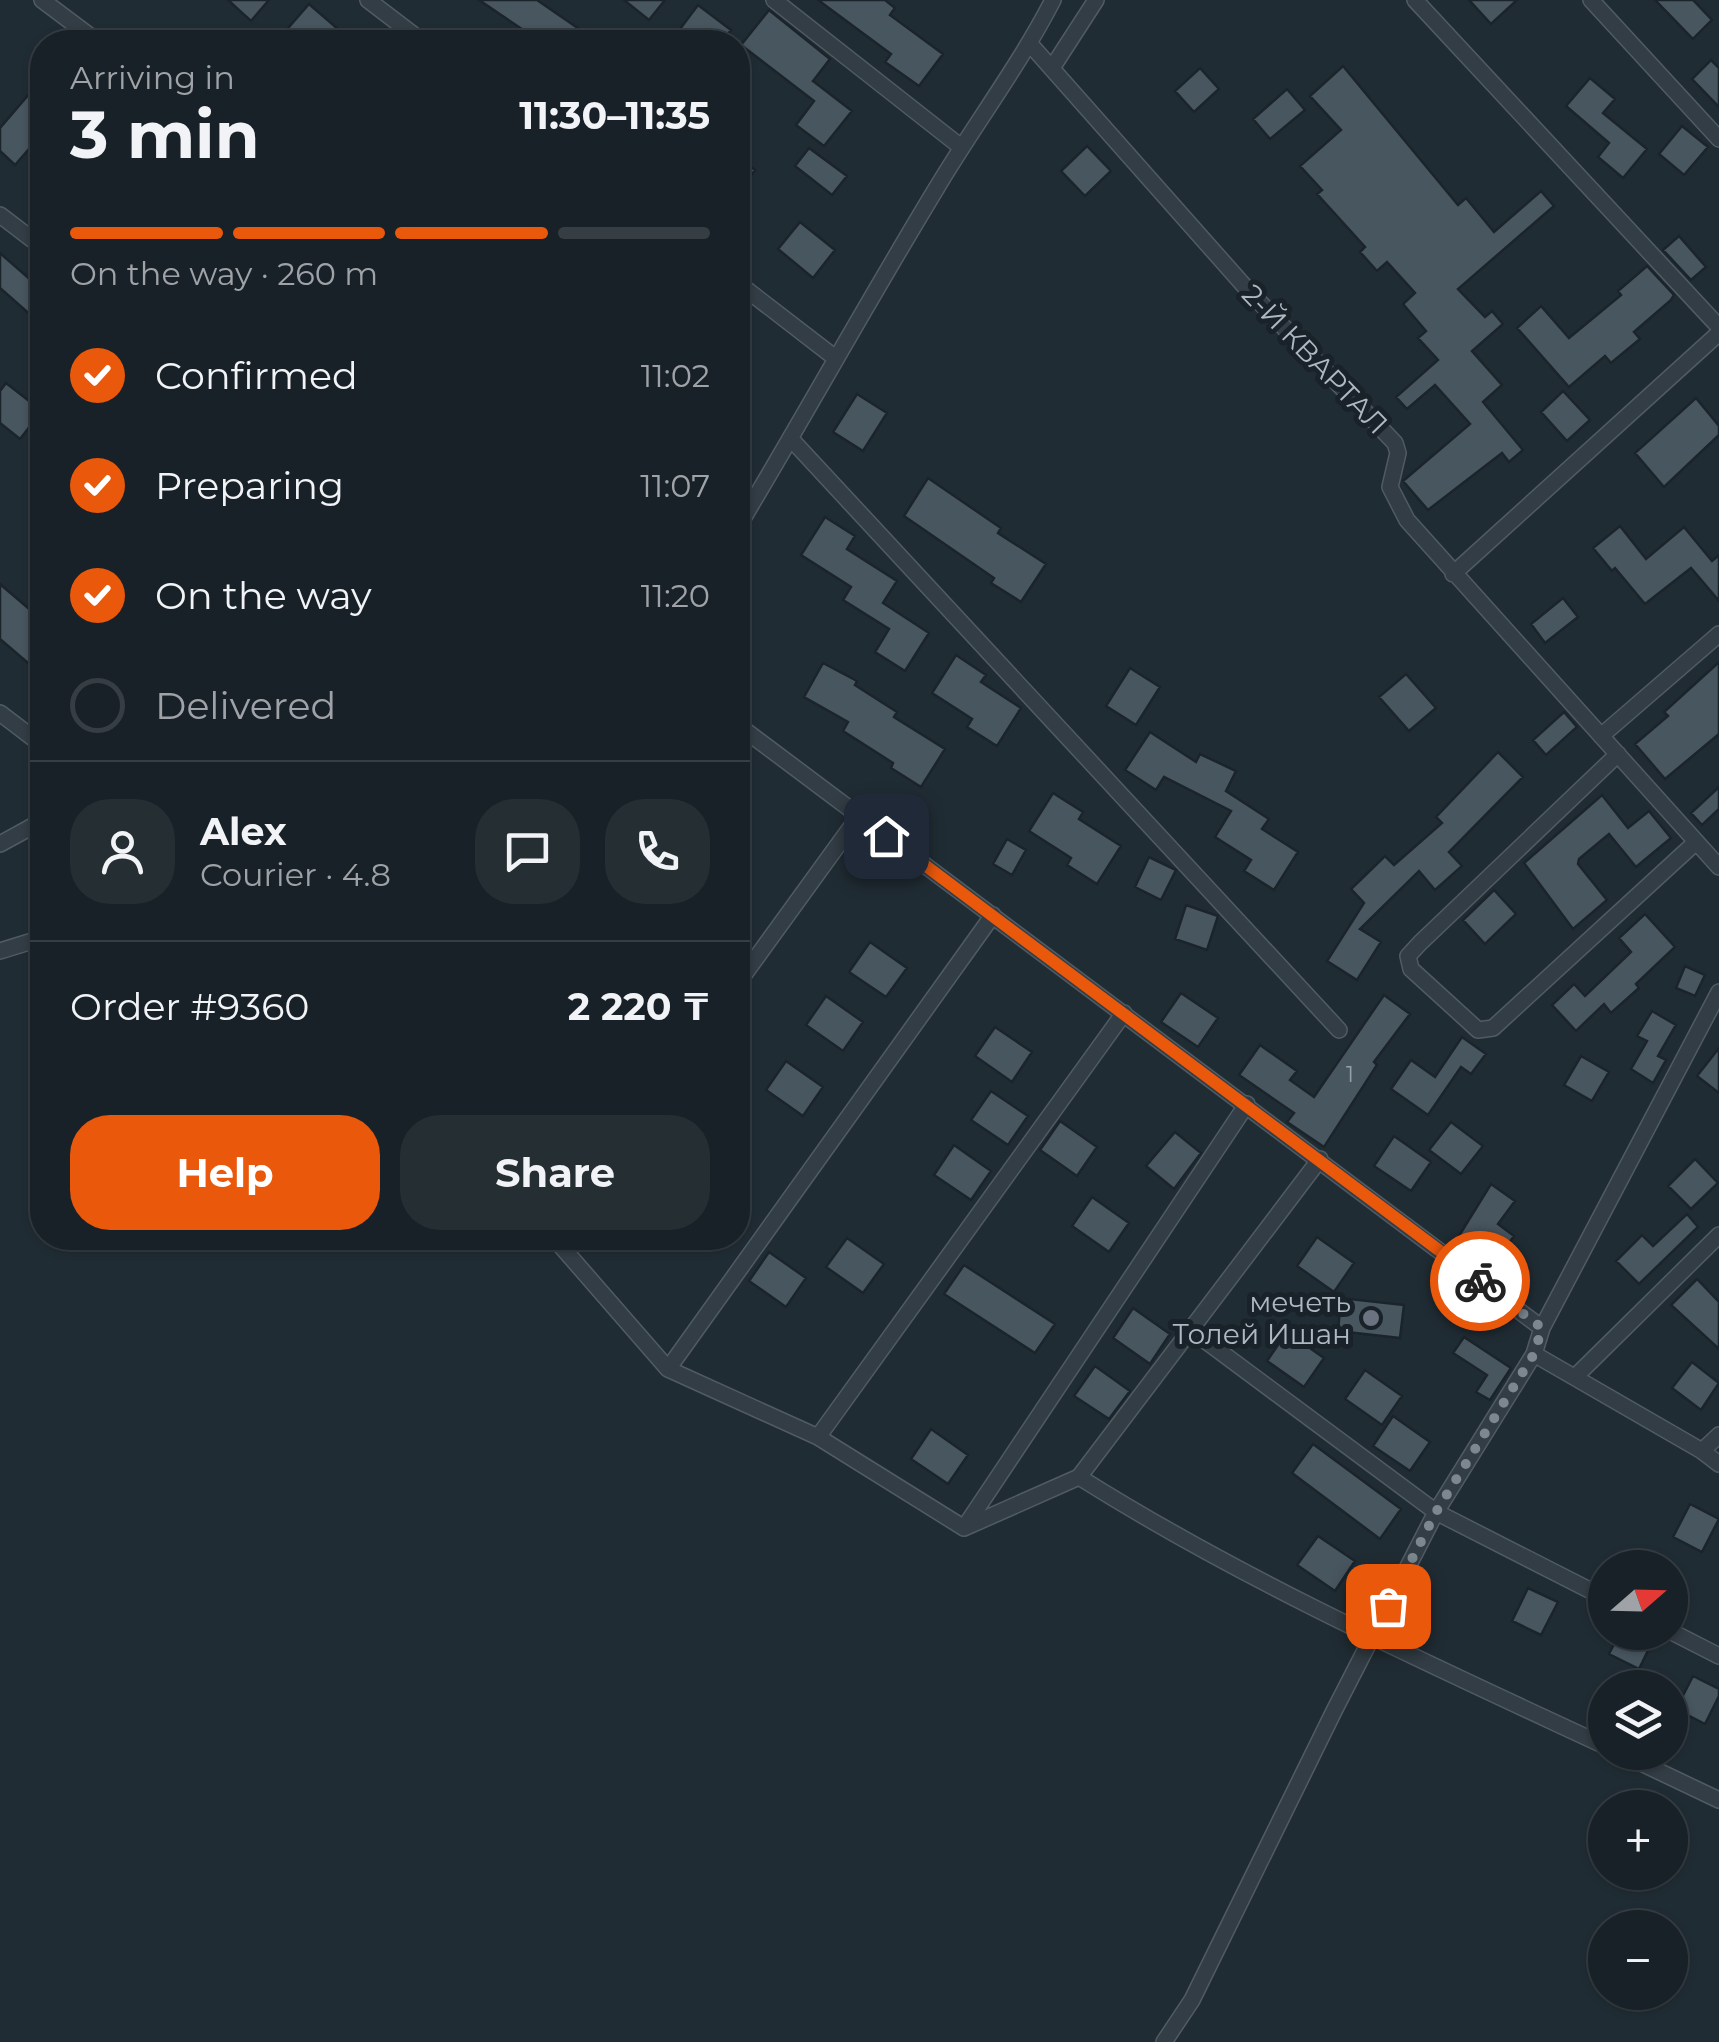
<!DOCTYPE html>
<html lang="en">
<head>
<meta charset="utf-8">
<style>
	body { margin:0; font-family:Montserrat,sans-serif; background:#252e33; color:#f1f3f6; height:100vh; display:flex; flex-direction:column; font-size:38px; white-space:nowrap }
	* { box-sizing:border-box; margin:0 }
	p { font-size:32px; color:#9fa3a7 }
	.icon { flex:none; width:55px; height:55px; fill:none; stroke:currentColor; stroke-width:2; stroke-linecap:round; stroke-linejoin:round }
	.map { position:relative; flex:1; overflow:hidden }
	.drawer { position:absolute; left:30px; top:30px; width:720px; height:1220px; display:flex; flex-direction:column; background:#182127; border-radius:40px; box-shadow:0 2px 8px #0004,0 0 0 2px #363e44 }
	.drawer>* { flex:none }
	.needle { width:65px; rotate:70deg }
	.fabs { position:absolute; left:1588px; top:1550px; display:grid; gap:20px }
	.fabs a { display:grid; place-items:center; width:100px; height:100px; border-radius:50%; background:#182127; box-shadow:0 2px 8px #0004,0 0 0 2px #363e44; font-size:50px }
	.pin { position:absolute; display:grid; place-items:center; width:85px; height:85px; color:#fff; margin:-42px; border-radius:20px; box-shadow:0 5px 15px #0006 }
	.courier { position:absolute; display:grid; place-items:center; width:100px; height:100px; margin:-50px; border:8px solid #ea580c; border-radius:50%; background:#fff; color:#222; box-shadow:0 2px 12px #0007 }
	.summary em { font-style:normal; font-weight:700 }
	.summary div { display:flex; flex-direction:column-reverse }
	.summary { display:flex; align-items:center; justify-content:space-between; height:170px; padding:0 40px }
	h1 { font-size:65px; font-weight:700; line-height:75px }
	.bar { display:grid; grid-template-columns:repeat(4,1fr); gap:15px 10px; align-content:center; height:120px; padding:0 40px }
	.bar i { height:12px; border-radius:8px; background:#363e44 }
	.bar .active { background:#ea580c }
	.bar p { grid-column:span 4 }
	.line { display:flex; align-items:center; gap:25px; padding:0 40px; border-top:2px solid #363e44 }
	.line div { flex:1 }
	.round { display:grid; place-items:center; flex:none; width:105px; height:105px; border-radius:40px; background:#252e33 }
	ol { padding:0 40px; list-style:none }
	li { display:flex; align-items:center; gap:30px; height:110px }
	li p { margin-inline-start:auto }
	li .icon { padding:10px; border-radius:50%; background:#ea580c; color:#fff; stroke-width:4 }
	li:last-child { color:#9fa3a7 }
	li i { width:55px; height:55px; border:5px solid #363e44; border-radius:50% }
	.cta { display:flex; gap:20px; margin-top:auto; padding:20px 40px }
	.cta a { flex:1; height:115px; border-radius:40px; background:#ea580c; color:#fff; font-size:40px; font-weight:700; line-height:115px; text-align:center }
	.cta a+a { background:#252e33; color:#f1f3f6 }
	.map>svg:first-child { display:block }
	.building { fill:#485660; stroke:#1b242b; stroke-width:2.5 }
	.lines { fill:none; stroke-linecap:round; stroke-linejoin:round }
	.street-casing { stroke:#515b63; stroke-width:18 }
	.street { stroke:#333d45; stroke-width:15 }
	.done { stroke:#7c8790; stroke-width:10; stroke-dasharray:0 18 }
	.route { stroke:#ea580c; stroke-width:12 }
	.worship-dot { fill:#6b7280; stroke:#192229; stroke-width:4 }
	.labels { text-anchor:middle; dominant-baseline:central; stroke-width:10; stroke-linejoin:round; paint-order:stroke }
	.number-label { font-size:22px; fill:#94a0aa }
	.street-label { font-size:28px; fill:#adb8c2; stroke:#192229 }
	.poi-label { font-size:28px; fill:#adb8c2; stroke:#192229; text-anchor:end }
</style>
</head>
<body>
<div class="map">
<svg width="1719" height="2042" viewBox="0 0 1719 2042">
	<rect width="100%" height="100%" fill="#202c34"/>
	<path class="building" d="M228 0H269L251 21Z
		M479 0H537L598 42H541Z
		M624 0H665L649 20Z
		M818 0H885L895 8 890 15 943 54 919 86 885 62 891 54Z
		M1469 0H1517L1491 24Z
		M1655 0H1693L1712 20 1693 39Z
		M309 4 353 42H276Z
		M698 5 731 30 722 42H682L674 37Z
		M769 10 830 59 813 81 852 111 824 146 796 125 814 101 741 45Z
		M1711 60 1719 68V107L1692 79Z
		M1343 66 1458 205 1466 198 1494 232 1541 191 1554 206 1458 289 1485 317 1492 311 1503 324 1472 351 1502 385 1483 402 1523 450 1509 462 1502 453 1428 510 1403 481 1470 424 1435 385 1407 409 1396 397 1438 360 1418 338 1426 331 1403 304 1415 293 1387 262 1377 271 1360 252 1365 247 1317 194 1322 190 1300 166 1341 130 1310 96Z
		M1200 68 1219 89 1194 112 1175 91Z
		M1590 78 1615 99 1603 113 1647 149 1623 178 1598 157 1609 143 1566 106Z
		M42 79V134L15 165 0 151V128Z
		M1287 89 1305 110 1270 139 1253 119Z
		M1682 126 1708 147 1684 175 1659 154Z
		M1087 146 1111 171 1085 196 1061 171Z
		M809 148 847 176 832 195 795 166Z
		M738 157 755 170 738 193Z
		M800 222 835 250 813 278 778 249Z
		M1679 236 1706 267 1691 280 1663 250Z
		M0 253 33 282 42 271V325L0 288Z
		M1647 266 1674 295 1671 300 1634 332 1640 339 1611 363 1605 356 1569 387 1517 328 1541 306 1569 338 1621 295 1618 291Z
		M6 383 42 411 20 439 0 423V391Z
		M1563 391 1590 420 1567 441 1541 412Z
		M857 394 887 413 863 451 833 432Z
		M1696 398 1719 426V435L1664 487 1635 453Z
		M928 478 1001 528 998 533 1046 564 1021 602 991 583 994 578 904 516Z
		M825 517 855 536 847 549 897 581 883 603 929 633 905 671 875 652 889 629 843 600 851 587 801 555Z
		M1620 526 1646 559 1684 527 1712 561 1719 555V601L1691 568 1645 604 1615 568 1612 571 1593 548Z
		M0 584 35 614 42 605V660L35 669 0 639Z
		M1563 598 1578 617 1545 643 1531 624Z
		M956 655 986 675 981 682 1021 708 997 746 967 727 972 719 932 693Z
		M1719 662V734L1665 779 1635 744 1668 716 1664 712Z
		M823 663 857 681 855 685 897 712 894 717 945 749 921 787 891 768 893 763 843 731 848 722 804 697Z
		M1130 668 1160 687 1136 725 1106 706Z
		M1406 674 1436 708 1409 731 1379 697Z
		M1564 712 1577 727 1546 755 1533 740Z
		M1150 732 1196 762 1200 754 1236 771 1226 791 1269 819 1262 829 1298 852 1274 890 1244 871 1251 860 1215 837 1231 811 1164 777 1156 790 1125 770Z
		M1498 752 1523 777 1449 852 1462 866 1435 890 1419 871 1360 929 1381 942 1357 980 1327 961 1364 903 1351 889 1385 856 1394 865 1442 823 1436 817Z
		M1719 787V809L1702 825 1691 813Z
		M1053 793 1083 812 1079 819 1121 846 1097 884 1067 865 1071 858 1029 831Z
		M1602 795 1628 828 1649 811 1671 838 1636 867 1609 834 1579 859 1578 864 1607 900 1573 929 1524 863Z
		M1007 839 1026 850 1012 875 993 864Z
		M1149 857 1176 870 1161 900 1135 887Z
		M1494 890 1516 914 1485 944 1463 920Z
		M1186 905 1218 916 1207 950 1175 939Z
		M1645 914 1675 947 1636 984 1639 988 1611 1013 1604 1004 1576 1031 1552 1005 1574 984 1585 996 1631 952 1619 938Z
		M870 942 907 968 886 997 849 972Z
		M1685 966 1705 975 1695 996 1676 988Z
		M1181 993 1218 1018 1198 1047 1161 1022Z
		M1384 995 1410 1014 1374 1062 1377 1065 1324 1147 1287 1122 1294 1113 1239 1075 1260 1045 1297 1071 1290 1080 1314 1097Z
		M826 996 863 1022 843 1051 806 1025Z
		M1652 1011 1676 1025 1658 1056 1666 1060 1653 1083 1631 1069 1647 1041 1637 1036Z
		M995 1027 1032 1052 1012 1082 975 1056Z
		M1462 1037 1486 1054 1471 1074 1461 1067 1428 1115 1391 1089 1411 1060 1435 1077Z
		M1719 1048V1093L1697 1076Z
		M1581 1056 1609 1072 1592 1101 1564 1085Z
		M786 1061 823 1087 803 1116 766 1090Z
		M991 1091 1028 1116 1008 1145 971 1120Z
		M1060 1121 1097 1147 1077 1176 1040 1150Z
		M1451 1122 1483 1146 1461 1174 1429 1150Z
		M1175 1132 1201 1153 1174 1189 1146 1166Z
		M1394 1136 1431 1162 1411 1191 1374 1166Z
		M954 1145 991 1171 971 1200 934 1175Z
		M1695 1159 1718 1183 1691 1209 1668 1186Z
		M1491 1184 1515 1201 1498 1224 1514 1236 1494 1265 1457 1239Z
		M1092 1197 1129 1223 1109 1252 1072 1226Z
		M1687 1214 1698 1227 1639 1284 1616 1261 1642 1235 1653 1246Z
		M1317 1237 1354 1263 1334 1292 1297 1266Z
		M847 1238 884 1264 863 1293 826 1267Z
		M769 1252 806 1278 786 1307 749 1281Z
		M964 1265 1055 1324 1035 1353 944 1294Z
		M1697 1279 1719 1302V1349L1671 1305Z
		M1341 1298 1404 1305 1400 1338 1338 1331Z
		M1133 1308 1170 1334 1150 1364 1113 1338Z
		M1287 1332 1324 1358 1304 1387 1267 1361Z
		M1464 1337 1511 1368 1490 1400 1476 1392 1487 1375 1453 1353Z
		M1692 1362 1719 1383 1701 1410 1672 1388Z
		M1095 1366 1130 1391 1109 1419 1074 1396Z
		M1365 1370 1402 1396 1382 1425 1345 1399Z
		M1393 1416 1430 1442 1410 1471 1373 1446Z
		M931 1429 968 1455 948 1484 911 1459Z
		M1313 1444 1401 1509 1380 1539 1292 1473Z
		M1690 1504 1719 1519 1702 1552 1673 1537Z
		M1318 1536 1355 1561 1335 1591 1297 1565Z
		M1528 1588 1558 1602 1541 1635 1512 1621Z
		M1620 1632H1657L1639 1669 1609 1654Z
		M1693 1676 1719 1689V1696L1705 1724 1676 1709Z"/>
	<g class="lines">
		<g class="street-casing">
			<path id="street" d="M42 0 98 42
				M368 0 423 42
				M774 0 961 147
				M1415 0 1719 327
				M1591 0 1719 139
				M1030 44 1247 289 1395 443 1398 453 1390 487 1407 520 1719 867
				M1052 68 1096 0
				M0 215 42 247
				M738 283 834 357
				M791 439 1339 1030
				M738 527C805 415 868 301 936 189 974 125 1019 66 1053 0
				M1453 574 1719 333
				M0 713 42 745
				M738 725 1542 1328
				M1601 736 1719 634
				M1618 754 1420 943 1408 956 1411 969 1478 1030 1493 1028 1696 842
				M0 844 42 821
				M0 951 42 938
				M738 983 859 816
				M554 1238 668 1369 818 1437 964 1528 1079 1477C1246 1582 1427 1663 1605 1746
				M1191 1330 1436 1512 1605 1598
				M1534 1354 1702 1451 1719 1464
				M668 1369 993 915
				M1576 1376 1719 1235
				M818 1437 1124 1013
				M1702 1451 1719 1435
				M1079 1477 1320 1159
				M964 1528 1247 1104
				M1670 1631 1719 1656
				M1618 1752 1719 1800
				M1164 2042 1192 2000 1334 1711 1436 1512 1534 1354 1542 1328 1719 992"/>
		</g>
		<use href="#street" class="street"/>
	</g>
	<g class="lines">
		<path class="done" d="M1388 1606 1436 1512 1534 1354 1542 1328 1480 1281"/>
		<path class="route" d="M886 836 1480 1281"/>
	</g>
	<circle class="worship-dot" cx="1371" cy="1318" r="10"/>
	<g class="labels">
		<g class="number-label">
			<text x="1350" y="1074">1</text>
		</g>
		<g class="street-label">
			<text transform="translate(1315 359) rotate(46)">2-Й КВАРТАЛ</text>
		</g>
		<g class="poi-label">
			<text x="1351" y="1302">мечеть<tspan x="1351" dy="32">Толей Ишан</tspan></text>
		</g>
	</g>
</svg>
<div class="fabs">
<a><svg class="needle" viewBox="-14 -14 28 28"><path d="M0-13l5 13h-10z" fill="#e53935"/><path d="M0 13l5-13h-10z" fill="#9fa3a7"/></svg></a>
<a><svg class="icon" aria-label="layers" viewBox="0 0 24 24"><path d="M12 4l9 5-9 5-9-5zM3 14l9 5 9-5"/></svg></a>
<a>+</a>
<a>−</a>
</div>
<div class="pin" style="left:1388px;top:1606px;background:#ea580c"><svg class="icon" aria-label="bag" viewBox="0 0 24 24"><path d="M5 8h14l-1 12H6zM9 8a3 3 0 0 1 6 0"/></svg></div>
<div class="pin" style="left:886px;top:836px;background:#1f2937"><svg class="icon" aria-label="home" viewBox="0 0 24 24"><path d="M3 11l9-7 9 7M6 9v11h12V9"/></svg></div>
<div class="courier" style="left:1480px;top:1281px"><svg class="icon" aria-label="bike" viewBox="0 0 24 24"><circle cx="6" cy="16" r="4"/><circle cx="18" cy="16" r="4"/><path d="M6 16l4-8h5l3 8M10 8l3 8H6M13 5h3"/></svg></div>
<section class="drawer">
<div class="summary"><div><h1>3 min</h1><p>Arriving in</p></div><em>11:30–11:35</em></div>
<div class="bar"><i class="active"></i><i class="active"></i><i class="active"></i><i></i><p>On the way · 260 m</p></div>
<ol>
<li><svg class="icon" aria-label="check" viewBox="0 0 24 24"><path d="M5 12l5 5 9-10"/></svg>Confirmed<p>11:02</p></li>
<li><svg class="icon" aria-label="check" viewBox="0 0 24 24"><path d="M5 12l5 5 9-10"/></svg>Preparing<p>11:07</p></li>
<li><svg class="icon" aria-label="check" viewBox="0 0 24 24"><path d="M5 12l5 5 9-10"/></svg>On the way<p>11:20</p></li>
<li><i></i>Delivered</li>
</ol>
<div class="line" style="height:180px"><a class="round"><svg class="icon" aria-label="person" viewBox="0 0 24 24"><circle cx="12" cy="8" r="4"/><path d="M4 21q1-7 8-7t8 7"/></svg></a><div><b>Alex</b><p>Courier · 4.8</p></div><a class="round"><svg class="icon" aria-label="chat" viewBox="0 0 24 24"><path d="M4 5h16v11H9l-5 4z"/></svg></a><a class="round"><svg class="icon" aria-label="phone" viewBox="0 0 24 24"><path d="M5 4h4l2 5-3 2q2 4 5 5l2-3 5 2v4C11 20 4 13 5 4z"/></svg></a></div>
<div class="line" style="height:130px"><div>Order #9360</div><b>2 220 ₸</b></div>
<div class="cta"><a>Help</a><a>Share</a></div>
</section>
</div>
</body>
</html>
